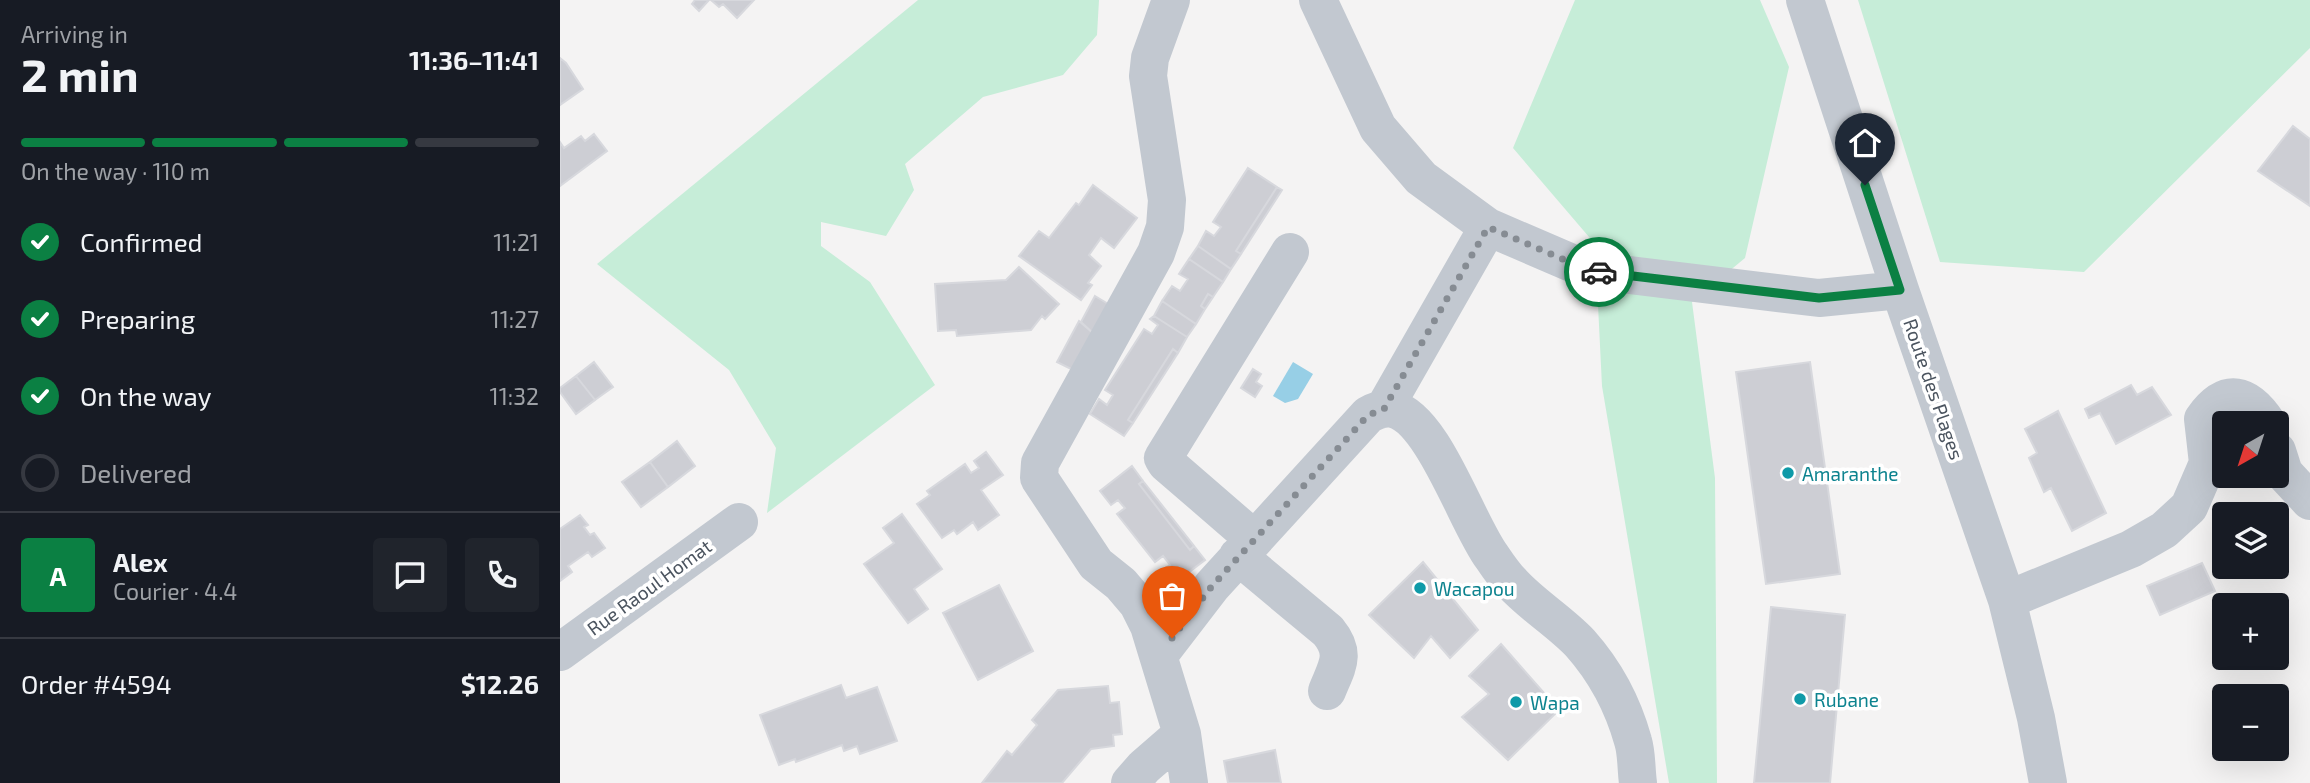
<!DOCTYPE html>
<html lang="en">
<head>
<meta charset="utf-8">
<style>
	body { margin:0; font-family:"Exo 2",sans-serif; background:#20242c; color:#f1f3f6; height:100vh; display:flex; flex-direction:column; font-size:26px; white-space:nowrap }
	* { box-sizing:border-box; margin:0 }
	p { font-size:23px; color:#9ea1a6 }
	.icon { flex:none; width:38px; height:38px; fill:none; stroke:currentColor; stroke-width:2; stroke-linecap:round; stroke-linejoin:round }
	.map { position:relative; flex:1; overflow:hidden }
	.side { display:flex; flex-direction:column; background:#171b24; width:560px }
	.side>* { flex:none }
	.needle { width:46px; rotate:219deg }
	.buttons { position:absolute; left:1652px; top:411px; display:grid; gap:14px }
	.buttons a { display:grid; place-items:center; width:77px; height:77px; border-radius:7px; background:#171b24; box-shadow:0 7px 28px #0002; font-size:35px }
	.pin { position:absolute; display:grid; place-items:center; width:60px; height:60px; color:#fff; margin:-72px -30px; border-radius:50% 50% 50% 0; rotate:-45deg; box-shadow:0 0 7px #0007 }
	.pin .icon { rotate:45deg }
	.courier { position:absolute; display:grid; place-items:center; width:70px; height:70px; margin:-35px; border:5px solid #0b8043; border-radius:50%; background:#fff; color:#222; box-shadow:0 2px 9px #0007 }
	.headline em { font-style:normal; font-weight:700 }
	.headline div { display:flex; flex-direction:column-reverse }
	.headline { display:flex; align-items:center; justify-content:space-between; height:119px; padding:0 21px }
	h1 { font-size:46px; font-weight:700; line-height:52px }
	.bar { display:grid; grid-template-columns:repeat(4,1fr); gap:10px 7px; align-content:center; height:84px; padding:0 21px }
	.bar i { height:9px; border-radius:5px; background:#363941 }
	.bar .current { background:#0b8043 }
	.bar p { grid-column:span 4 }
	.line { display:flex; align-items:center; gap:18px; padding:0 21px; border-top:2px solid #363941 }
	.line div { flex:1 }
	.round { display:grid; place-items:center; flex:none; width:74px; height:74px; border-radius:7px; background:#20242c }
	ol { padding:0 21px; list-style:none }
	li { display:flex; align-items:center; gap:21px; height:77px }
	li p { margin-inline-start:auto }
	li .icon { padding:7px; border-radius:50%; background:#0b8043; color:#fff; stroke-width:4 }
	li:last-child { color:#9ea1a6 }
	li i { width:38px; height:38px; border:4px solid #363941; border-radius:50% }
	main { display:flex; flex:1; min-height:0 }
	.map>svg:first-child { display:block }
	.green { fill:#c6edd8 }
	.water { fill:#97cfe6 }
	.building { fill:#cdced4; stroke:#d7d8dd; stroke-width:2 }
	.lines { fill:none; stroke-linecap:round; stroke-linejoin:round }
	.minor { stroke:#c2c8d0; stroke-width:38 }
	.done { stroke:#868c93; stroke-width:7; stroke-dasharray:0 12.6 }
	.route { stroke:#0b8043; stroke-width:9 }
	.culture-dot { fill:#0f9aa8; stroke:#fff; stroke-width:2.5 }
	.labels { text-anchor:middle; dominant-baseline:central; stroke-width:7; stroke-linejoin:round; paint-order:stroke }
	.street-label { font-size:19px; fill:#4b545f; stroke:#fff }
	.culture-label { font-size:19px; fill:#0d838f; stroke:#fff; text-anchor:start }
</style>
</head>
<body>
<main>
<section class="side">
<div class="headline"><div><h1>2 min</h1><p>Arriving in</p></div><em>11:36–11:41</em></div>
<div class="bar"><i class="current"></i><i class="current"></i><i class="current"></i><i></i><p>On the way · 110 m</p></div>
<ol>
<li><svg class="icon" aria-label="check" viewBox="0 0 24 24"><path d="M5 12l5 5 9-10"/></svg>Confirmed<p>11:21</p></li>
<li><svg class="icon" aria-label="check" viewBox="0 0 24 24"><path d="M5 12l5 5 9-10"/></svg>Preparing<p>11:27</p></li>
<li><svg class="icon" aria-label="check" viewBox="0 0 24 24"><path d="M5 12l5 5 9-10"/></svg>On the way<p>11:32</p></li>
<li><i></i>Delivered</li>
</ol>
<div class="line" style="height:126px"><b class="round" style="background:#0b8043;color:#fff">A</b><div><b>Alex</b><p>Courier · 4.4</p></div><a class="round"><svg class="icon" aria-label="chat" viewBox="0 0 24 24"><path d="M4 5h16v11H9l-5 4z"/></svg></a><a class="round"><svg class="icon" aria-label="phone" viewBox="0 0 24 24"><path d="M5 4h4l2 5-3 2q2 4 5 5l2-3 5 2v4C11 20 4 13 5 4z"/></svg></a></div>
<div class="line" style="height:91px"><div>Order #4594</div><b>$12.26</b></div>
</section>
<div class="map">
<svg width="1750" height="783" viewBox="0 0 1750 783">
	<rect width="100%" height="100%" fill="#f4f3f3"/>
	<path class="green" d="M358 0H539L537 35 503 75 423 97 345 164 354 190 326 236 261 222V246L310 282 375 385 207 513 216 448 169 370 37 264Z
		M1015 0H1200L1229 67 1185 258 1132 302 1155 478 1157 783H1109L1042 386 1035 244 953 148Z
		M1298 0H1750V48L1524 272 1380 262Z"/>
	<path class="water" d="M733 362 753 374 738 399 725 403 713 396Z"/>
	<path class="building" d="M135 0H149L139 11 132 4Z
		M151 0H194L177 18 163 4 159 7Z
		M0 58 6 63 23 89 0 105Z
		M1733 126 1750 139V206L1698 171Z
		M34 134 47 151 0 186V142L4 148 21 136 25 141Z
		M688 168 717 187 676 251 681 254 671 269 638 246 646 231 654 236 661 227 653 222Z
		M533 185 577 218 554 248 541 238 529 255 541 266 528 283 532 285 521 300 459 256 479 231 489 238 516 203 519 205Z
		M717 187 722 190 681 254 676 251Z
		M638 246 671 269 663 282 629 259Z
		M629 259 663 282 653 297 648 294 641 306 645 309 636 324 602 301 612 286 620 291 628 279 619 274Z
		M459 267 499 304 485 319 482 316 471 330 397 336 396 330 378 331 375 284 446 280Z
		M648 294 653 297 645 309 641 306Z
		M535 296 550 305 534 334 521 322Z
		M602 301 636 324 627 337 594 316Z
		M594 316 627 337 618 353 613 349 568 420 573 423 564 436 530 414 539 399 547 405 553 395 545 390 584 329 592 334 598 325 590 319Z
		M519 321 534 334 513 370 497 362Z
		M613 349 618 353 573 423 568 420Z
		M34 362 53 387 35 400 16 376Z
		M1250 362 1280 574 1206 584 1176 372Z
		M693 369 701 374 696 382 702 386 695 397 681 388Z
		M16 376 35 400 16 414 0 392V388Z
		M1571 385 1577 395 1592 387 1611 415 1556 444 1540 413 1529 418 1525 409Z
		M1498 411 1546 513 1512 531 1491 488 1484 492 1469 458 1477 453 1465 429Z
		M117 441 135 466 108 487 90 462Z
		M426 452 443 475 421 490 439 515 418 530 413 522 397 534 394 530 382 538 357 504 370 495 367 491 405 464 411 473 419 468 414 461Z
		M90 462 108 487 81 507 62 482Z
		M572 466 583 481 579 484 630 550 634 546 645 560 613 584 602 570 610 565 603 556 595 562 557 514 565 508 558 500 551 505 540 491Z
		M583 481 634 546 630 550 579 484Z
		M342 514 382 569 354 589 368 609 348 623 304 564 334 543 323 528Z
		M20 515 28 525 24 527 30 535 34 533 45 548 32 557 28 552 8 566 12 572 0 581V529Z
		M863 562 918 630 890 658 871 636 854 658 809 615Z
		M1642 563 1655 591 1600 615 1587 586Z
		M439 585 473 651 418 680 383 613Z
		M1211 607 1285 615 1270 783H1194Z
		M941 644 999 710 948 760 902 717 929 694 909 676Z
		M281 685 286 698 317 687 337 741 300 754 297 746 284 751 282 745 236 762 235 759 219 765 200 715Z
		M548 686 550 703 559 702 562 734 553 735 554 746 531 749 502 783H422L447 751 452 755 477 725 472 720 498 690Z
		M715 750 721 783H668L664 761Z"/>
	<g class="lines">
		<path class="minor" d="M611 0 590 58 588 76 607 200 605 227 596 253 480 463 479 478 536 564 561 584 578 604 589 626 622 734 629 783
			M758 0 818 128 861 178 928 227 1028 270 1259 298 1340 290
			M1245 0 1340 290 1447 600 1476 718 1488 783
			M824 409 928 227
			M1717 451 1724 473 1750 501
			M694 539 606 463 603 458 730 252
			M678 556 768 631C787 654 777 666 767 691
			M1447 600 1571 549 1604 530 1629 507 1648 463 1643 419C1666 386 1688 393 1708 424
			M0 652 179 522
			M599 655 652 586 808 415C815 411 824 407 833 409 874 419 907 524 932 557 938 566 944 575 952 583 972 605 999 621 1020 643 1044 670 1063 705 1073 741 1077 754 1076 769 1078 783
			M570 783 584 767 622 734"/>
	</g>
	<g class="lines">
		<path class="done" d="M612 638 652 586 792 433 808 415 824 409 928 227 1028 270 1039 272"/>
		<path class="route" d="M1039 272 1259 298 1340 290 1305 185"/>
	</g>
	<g class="culture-dot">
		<circle cx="1228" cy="473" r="7"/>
		<circle cx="860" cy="588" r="7"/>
		<circle cx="1240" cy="699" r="7"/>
		<circle cx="956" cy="702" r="7"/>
	</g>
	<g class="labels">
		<g class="street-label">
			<text transform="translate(1374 389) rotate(71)">Route des Plages</text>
			<text transform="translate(89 587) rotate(-36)">Rue Raoul Homat</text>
		</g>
		<g class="culture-label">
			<text x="1242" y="473">Amaranthe</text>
			<text x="874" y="588">Wacapou</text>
			<text x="1254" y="699">Rubane</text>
			<text x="970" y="702">Wapa</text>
		</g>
	</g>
</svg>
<div class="buttons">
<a><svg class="needle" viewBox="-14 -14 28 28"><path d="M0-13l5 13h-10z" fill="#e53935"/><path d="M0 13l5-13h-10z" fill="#9ea1a6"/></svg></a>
<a><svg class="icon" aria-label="layers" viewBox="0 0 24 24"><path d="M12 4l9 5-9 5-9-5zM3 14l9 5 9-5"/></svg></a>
<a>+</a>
<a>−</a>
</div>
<div class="pin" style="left:612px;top:638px;background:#ea580c"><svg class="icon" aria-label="bag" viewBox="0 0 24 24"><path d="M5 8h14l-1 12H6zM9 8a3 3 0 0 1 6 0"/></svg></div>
<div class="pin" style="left:1305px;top:185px;background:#1f2937"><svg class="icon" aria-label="home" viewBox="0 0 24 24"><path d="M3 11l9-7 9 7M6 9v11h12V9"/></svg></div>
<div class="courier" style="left:1039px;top:272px"><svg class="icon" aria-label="car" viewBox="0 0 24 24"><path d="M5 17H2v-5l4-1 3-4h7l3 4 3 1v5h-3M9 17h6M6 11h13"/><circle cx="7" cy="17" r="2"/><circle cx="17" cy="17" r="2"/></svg></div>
</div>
</main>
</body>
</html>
